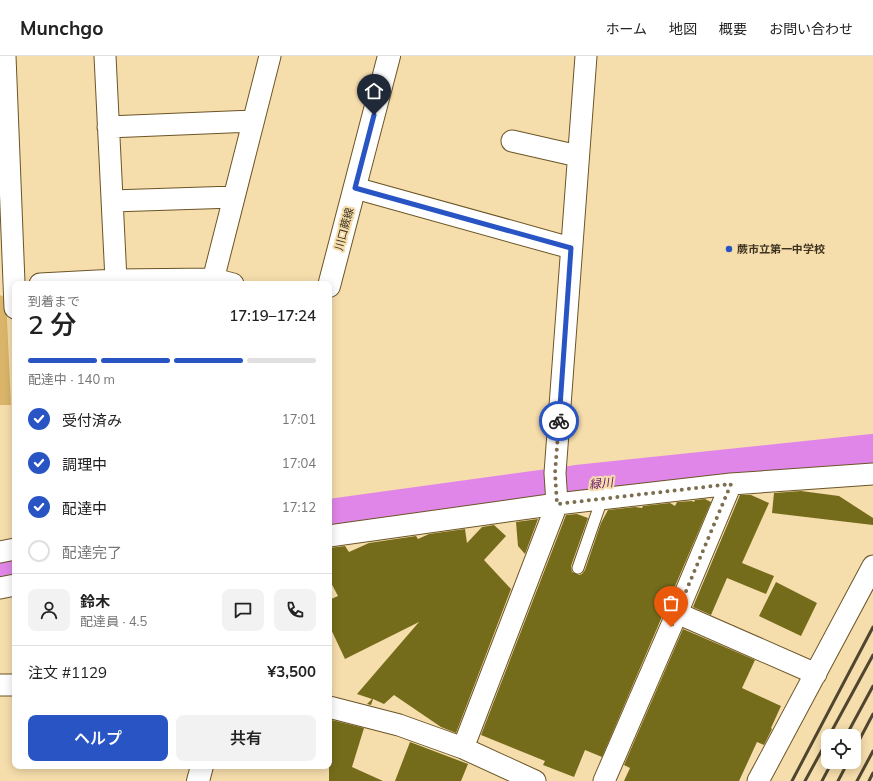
<!DOCTYPE html>
<html lang="ja">
<head>
<meta charset="utf-8">
<style>
	body { margin:0; font-family:Mulish,"Noto Sans JP",sans-serif; background:#f2f2f2; color:#222; height:100vh; display:flex; flex-direction:column; font-size:15px; white-space:nowrap }
	* { box-sizing:border-box; margin:0 }
	p { font-size:13px; color:#767676 }
	.icon { flex:none; width:22px; height:22px; fill:none; stroke:currentColor; stroke-width:2; stroke-linecap:round; stroke-linejoin:round }
	.map { position:relative; flex:1; overflow:hidden }
	.details { position:absolute; left:12px; top:225px; width:320px; height:488px; display:flex; flex-direction:column; background:#fff; border-radius:8px; box-shadow:0 2px 10px #0003 }
	.details>* { flex:none }
	.fabs { position:absolute; left:821px; top:673px; display:grid; gap:8px }
	.fabs a { display:grid; place-items:center; width:40px; height:40px; border-radius:8px; background:#fff; box-shadow:0 2px 10px #0003; font-size:20px }
	.pin { position:absolute; display:grid; place-items:center; width:34px; height:34px; color:#fff; margin:-41px -17px; border-radius:50% 50% 50% 0; rotate:-45deg; box-shadow:0 0 4px #0007 }
	.pin .icon { rotate:45deg }
	.courier { position:absolute; display:grid; place-items:center; width:40px; height:40px; margin:-20px; border:3px solid #2855c3; border-radius:50%; background:#fff; color:#222; box-shadow:0 1px 5px #0007 }
	.head em { font-style:normal; font-weight:600 }
	.head div { display:flex; flex-direction:column-reverse }
	.head { display:flex; align-items:center; justify-content:space-between; height:68px; padding:0 16px }
	h1 { font-size:26px; font-weight:600; line-height:30px }
	.bar { display:grid; grid-template-columns:repeat(4,1fr); gap:6px 4px; align-content:center; height:48px; padding:0 16px }
	.bar i { height:5px; border-radius:3px; background:#e0e0e0 }
	.bar .current { background:#2855c3 }
	.bar p { grid-column:span 4 }
	.line { display:flex; align-items:center; gap:10px; padding:0 16px; border-top:1px solid #e0e0e0 }
	.line div { flex:1 }
	.round { display:grid; place-items:center; flex:none; width:42px; height:42px; border-radius:8px; background:#f2f2f2 }
	ol { padding:0 16px; list-style:none }
	li { display:flex; align-items:center; gap:12px; height:44px }
	li p { margin-inline-start:auto }
	li .icon { padding:4px; border-radius:50%; background:#2855c3; color:#fff; stroke-width:4 }
	li:last-child { color:#767676 }
	li i { width:22px; height:22px; border:2px solid #e0e0e0; border-radius:50% }
	.primary-button { display:flex; gap:8px; margin-top:auto; padding:8px 16px }
	.primary-button a { flex:1; height:46px; border-radius:8px; background:#2855c3; color:#fff; font-size:16px; font-weight:600; line-height:46px; text-align:center }
	.primary-button a+a { background:#f2f2f2; color:#222 }
	header { display:flex; align-items:center; gap:24px; box-sizing:border-box; height:56px; padding:0 20px; background:#fff; border-bottom:1px solid #e0e0e0 }
	header strong { font-size:19px }
	nav { display:flex; gap:22px; margin-inline-start:auto; font-size:14px }
	.map>svg:first-child { display:block }
	.green { fill:#dab569 }
	.lines { fill:none; stroke-linecap:round; stroke-linejoin:round }
	.river { stroke:#e086e8; stroke-width:40 }
	.building { fill:#746c1b }
	.service-casing { stroke:#6b5527; stroke-width:13 }
	.minor-casing { stroke:#6b5527; stroke-width:23 }
	.secondary-casing { stroke:#6b5527; stroke-width:24 }
	.service { stroke:#fff; stroke-width:11 }
	.minor { stroke:#fff; stroke-width:21 }
	.secondary { stroke:#fff; stroke-width:22 }
	.rail { stroke:#50452e; stroke-width:3 }
	.done { stroke:#7d6e50; stroke-width:4; stroke-dasharray:0 7.2 }
	.route { stroke:#2855c3; stroke-width:5 }
	.poi-dot { fill:#2855c3; stroke:#f6ddac; stroke-width:1.5 }
	.labels { text-anchor:middle; dominant-baseline:central; stroke-width:4; stroke-linejoin:round; paint-order:stroke }
	.street-label { font-size:11px; fill:#3c321f; stroke:#f6ddac }
	.poi-label { font-size:11px; font-weight:bold; fill:#3c321f; stroke:#f6ddac; text-anchor:start }
	.water-label { font-size:12px; font-style:italic; fill:#66136e; stroke:#f6ddac }
</style>
</head>
<body>
<header>
<strong>Munchgo</strong>
<nav><a>ホーム</a><a>地図</a><a>概要</a><a>お問い合わせ</a></nav>
</header>
<div class="map">
<svg width="873" height="725" viewBox="0 0 873 725">
	<rect width="100%" height="100%" fill="#f6ddac"/>
	<path class="green" d="M0 239 6 242 11 349H0Z"/>
	<g class="lines">
		<path class="river" d="M329 463 577 429 873 398
			M0 513 15 511"/>
	</g>
	<path class="building" d="M801 435 839 440 873 462V469L772 457 774 437Z
		M740 439H751L769 447 742 507 774 520 766 538 727 522 711 559 693 551Z
		M705 443 711 446 602 701 585 694 574 721 543 709 545 705 481 679 566 459 577 458 588 462 571 510 572 516 579 519 582 518 585 514 601 467 608 454 635 451 642 452 643 450 670 447 675 450 677 446 692 445 694 446 695 444Z
		M538 463 525 498 518 490 516 466Z
		M494 469 506 480 484 504 511 533 456 677 441 671 394 639 384 648 373 643 371 649 367 648 372 643 357 638 419 566 345 603 329 569V544L338 540 329 523V492L345 490 349 496 369 487 416 480 418 483 429 478 465 473 467 487 482 471Z
		M776 526 817 547 801 580 759 560Z
		M683 573 755 604 742 632 781 650 771 672 772 673 764 689 757 686 739 725H624L630 712 624 709Z
		M332 664 364 672 352 711 383 725H329V674Z
		M410 686 468 708 461 725H395Z"/>
	<g class="lines">
		<g class="service-casing">
			<path id="service" d="M578 512 602 443"/>
		</g>
		<g class="minor-casing">
			<path id="minor" d="M5 0 15 252
				M105 0 116 224
				M108 71 253 65
				M512 85 578 100
				M355 132 571 192
				M112 145 234 141
				M40 228 116 224 214 223 233 228
				M212 228 270 0
				M329 480 557 448 731 428 873 418
				M0 496 15 493
				M0 532 15 529
				M677 557 816 618
				M0 629H15
				M329 651 399 669 463 692 535 725
				M463 692 557 448 555 417 586 0
				M604 725 677 557 731 428
				M758 725 873 510"/>
		</g>
		<g class="secondary-casing">
			<path id="secondary" d="M329 230 389 0
				M198 725 202 710"/>
		</g>
		<use href="#service" class="service"/>
		<use href="#minor" class="minor"/>
		<use href="#secondary" class="secondary"/>
		<path class="rail" d="M829 680 873 599
			M846 680 873 630
			M854 694 873 658
			M792 725 873 571
			M805 725 828 683
			M822 725 832 706
			M838 725 848 706
			M857 725 873 695
			M869 725 873 717"/>
	</g>
	<g class="lines">
		<path class="done" d="M559 365 555 417 557 448 731 428 671 571"/>
		<path class="route" d="M374 59 355 132 571 192 559 365"/>
	</g>
	<circle class="poi-dot" cx="729" cy="193" r="4"/>
	<g class="labels">
		<g class="street-label">
			<text transform="translate(344 173) rotate(-75)">川口蕨線</text>
		</g>
		<g class="poi-label">
			<text x="737" y="193">蕨市立第一中学校</text>
		</g>
		<g class="water-label">
			<text transform="translate(601 427) rotate(-6)">緑川</text>
		</g>
	</g>
</svg>
<div class="fabs">
<a><svg class="icon" aria-label="locate" viewBox="0 0 24 24"><circle cx="12" cy="12" r="6"/><path d="M12 2v4M12 18v4M2 12h4M18 12h4"/></svg></a>
</div>
<div class="pin" style="left:671px;top:571px;background:#ea580c"><svg class="icon" aria-label="bag" viewBox="0 0 24 24"><path d="M5 8h14l-1 12H6zM9 8a3 3 0 0 1 6 0"/></svg></div>
<div class="pin" style="left:374px;top:59px;background:#1f2937"><svg class="icon" aria-label="home" viewBox="0 0 24 24"><path d="M3 11l9-7 9 7M6 9v11h12V9"/></svg></div>
<div class="courier" style="left:559px;top:365px"><svg class="icon" aria-label="bike" viewBox="0 0 24 24"><circle cx="6" cy="16" r="4"/><circle cx="18" cy="16" r="4"/><path d="M6 16l4-8h5l3 8M10 8l3 8H6M13 5h3"/></svg></div>
<section class="details">
<div class="head"><div><h1>2 分</h1><p>到着まで</p></div><em>17:19–17:24</em></div>
<div class="bar"><i class="current"></i><i class="current"></i><i class="current"></i><i></i><p>配達中 · 140 m</p></div>
<ol>
<li><svg class="icon" aria-label="check" viewBox="0 0 24 24"><path d="M5 12l5 5 9-10"/></svg>受付済み<p>17:01</p></li>
<li><svg class="icon" aria-label="check" viewBox="0 0 24 24"><path d="M5 12l5 5 9-10"/></svg>調理中<p>17:04</p></li>
<li><svg class="icon" aria-label="check" viewBox="0 0 24 24"><path d="M5 12l5 5 9-10"/></svg>配達中<p>17:12</p></li>
<li><i></i>配達完了</li>
</ol>
<div class="line" style="height:72px"><a class="round"><svg class="icon" aria-label="person" viewBox="0 0 24 24"><circle cx="12" cy="8" r="4"/><path d="M4 21q1-7 8-7t8 7"/></svg></a><div><b>鈴木</b><p>配達員 · 4.5</p></div><a class="round"><svg class="icon" aria-label="chat" viewBox="0 0 24 24"><path d="M4 5h16v11H9l-5 4z"/></svg></a><a class="round"><svg class="icon" aria-label="phone" viewBox="0 0 24 24"><path d="M5 4h4l2 5-3 2q2 4 5 5l2-3 5 2v4C11 20 4 13 5 4z"/></svg></a></div>
<div class="line" style="height:52px"><div>注文 #1129</div><b>¥3,500</b></div>
<div class="primary-button"><a>ヘルプ</a><a>共有</a></div>
</section>
</div>
</body>
</html>
